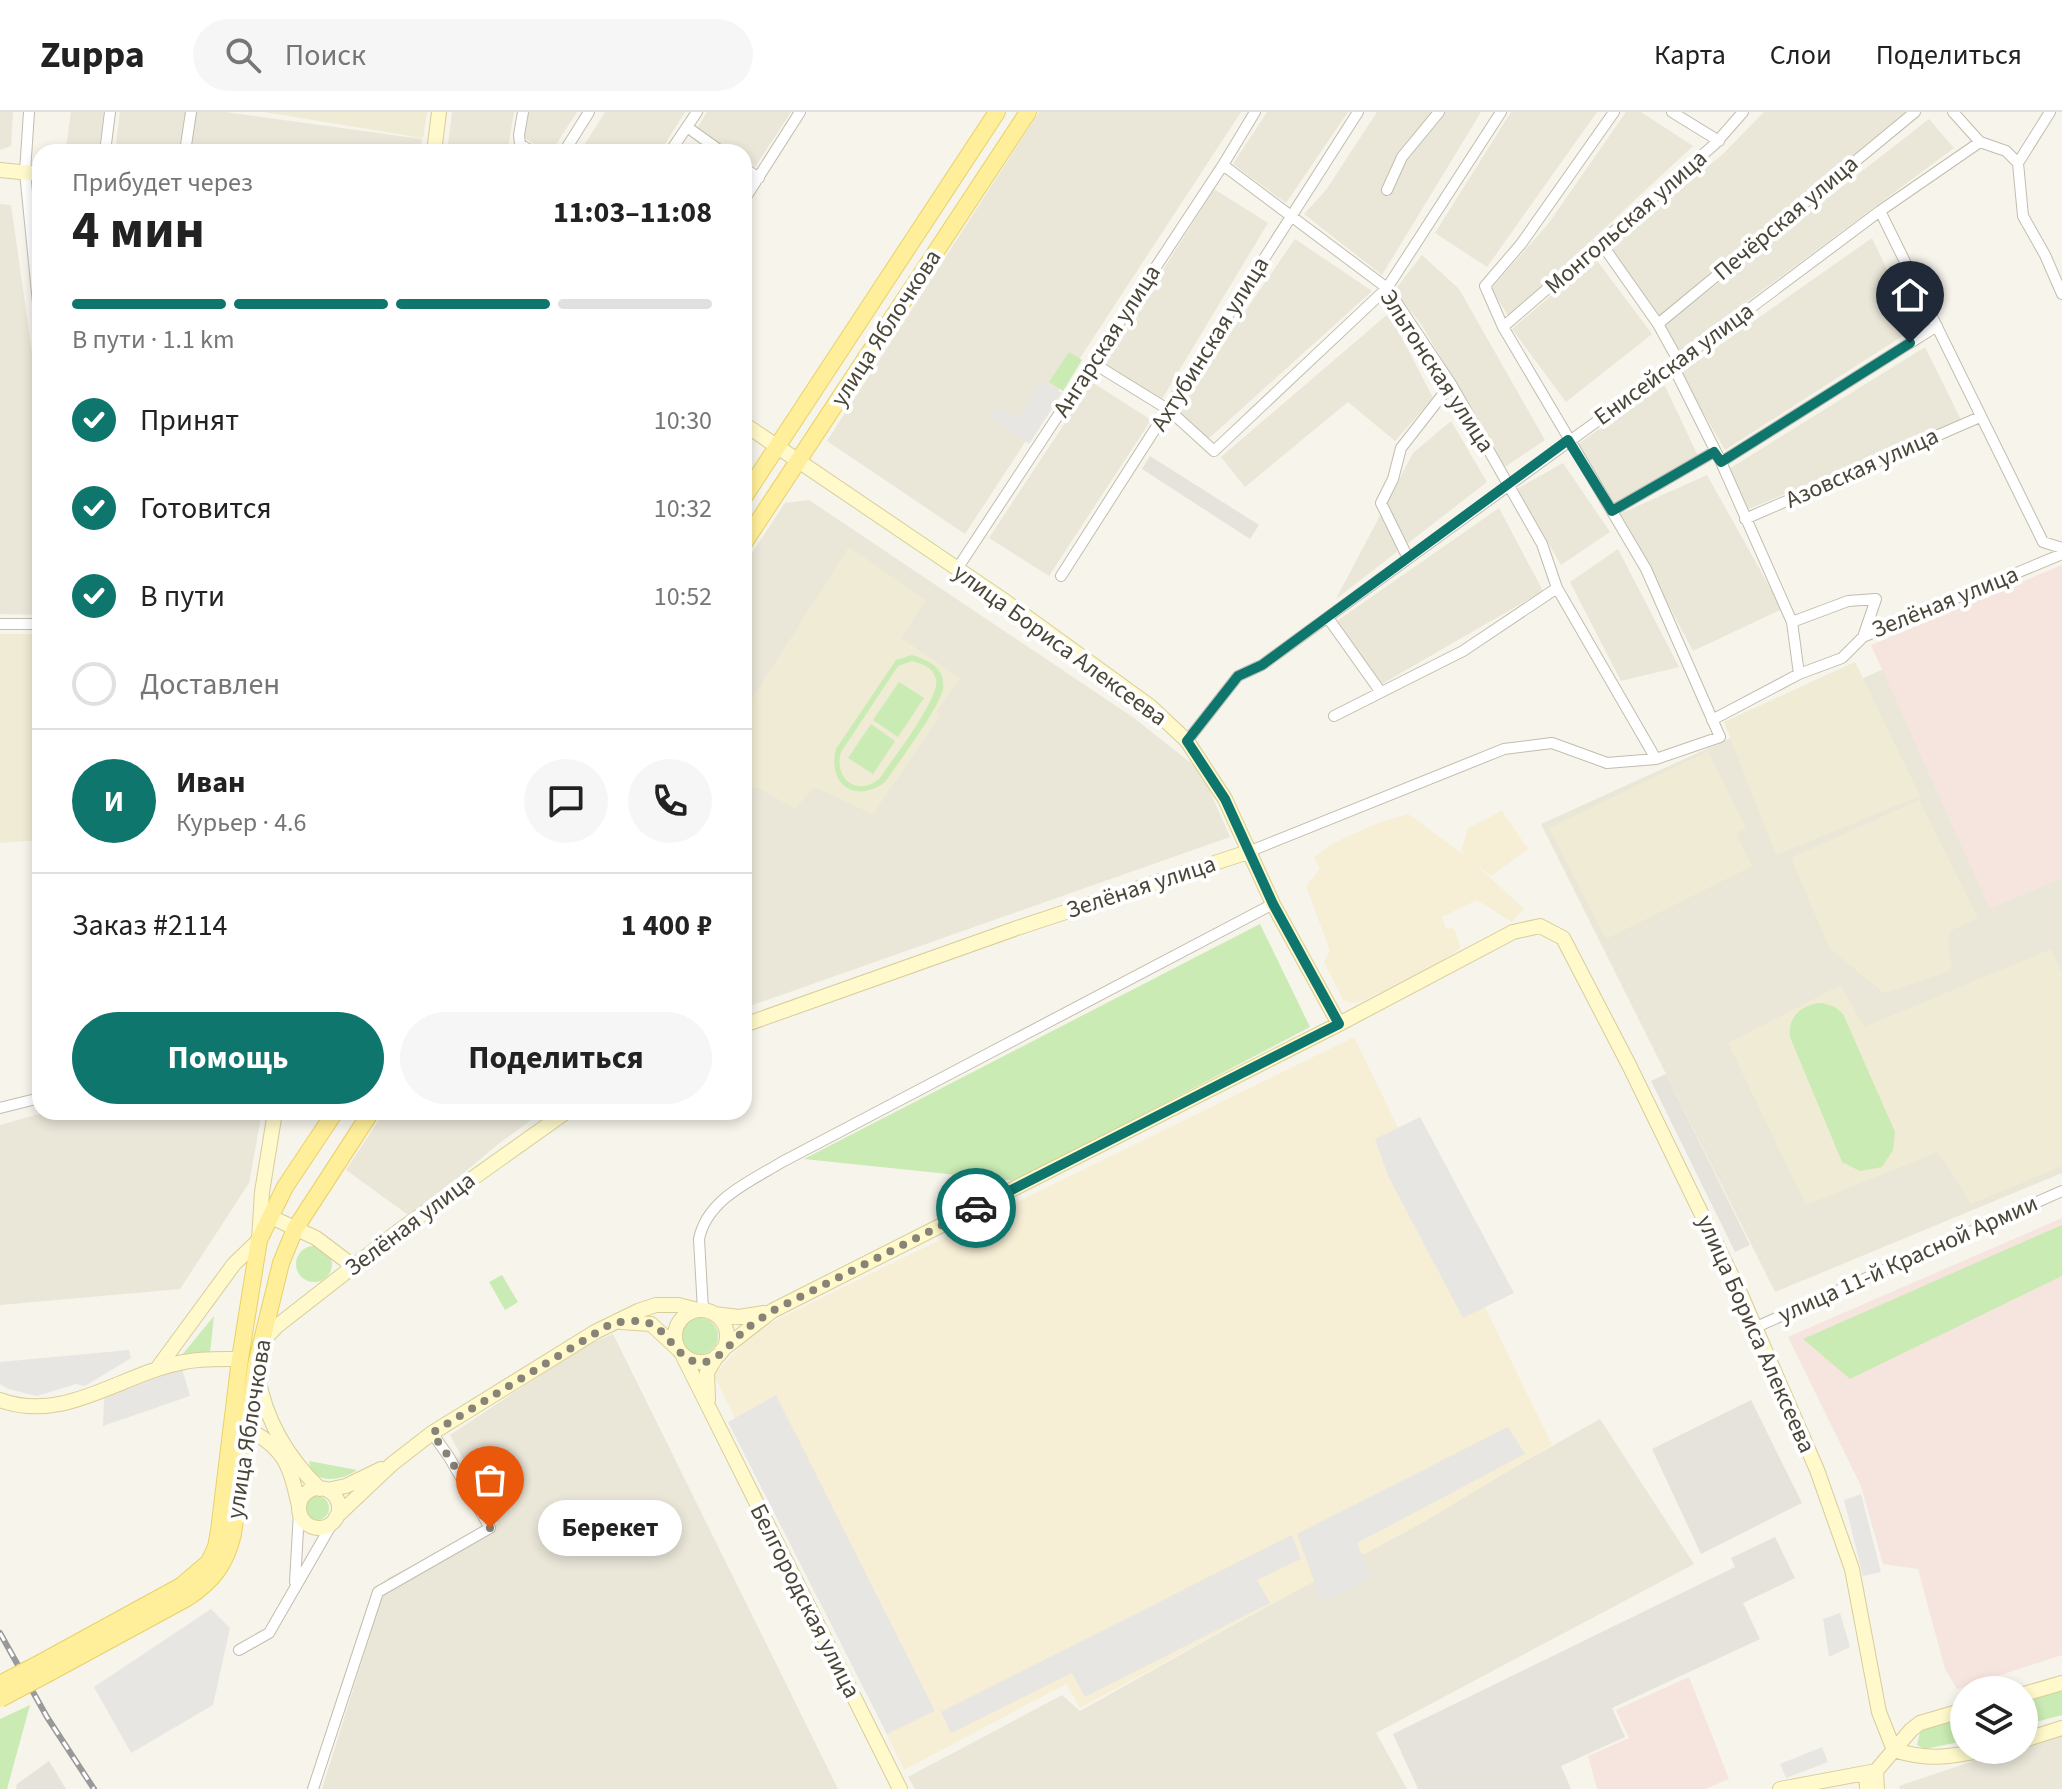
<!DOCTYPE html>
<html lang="ru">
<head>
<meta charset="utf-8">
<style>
	body { margin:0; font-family:"Source Sans 3",sans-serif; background:#f6f6f6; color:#222; height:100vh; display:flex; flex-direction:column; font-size:30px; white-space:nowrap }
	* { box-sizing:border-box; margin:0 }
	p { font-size:26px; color:#767676 }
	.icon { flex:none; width:44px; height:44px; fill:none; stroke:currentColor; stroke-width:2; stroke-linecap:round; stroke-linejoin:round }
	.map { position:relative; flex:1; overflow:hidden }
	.sheet { position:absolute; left:32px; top:32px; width:720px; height:976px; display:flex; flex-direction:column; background:#fff; border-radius:24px; box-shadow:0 4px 12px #0003 }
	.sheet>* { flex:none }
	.buttons { position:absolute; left:1950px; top:1564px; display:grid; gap:16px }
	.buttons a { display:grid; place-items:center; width:88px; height:88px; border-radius:50%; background:#fff; box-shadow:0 4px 12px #0003; font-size:40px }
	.pin { position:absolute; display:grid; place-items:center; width:68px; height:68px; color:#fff; margin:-82px -34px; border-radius:50% 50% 50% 0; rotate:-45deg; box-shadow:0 0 8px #0007 }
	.pin .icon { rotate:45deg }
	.courier { position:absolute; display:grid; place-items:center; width:80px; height:80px; margin:-40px; border:6px solid #0f766e; border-radius:50%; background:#fff; color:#222; box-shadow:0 2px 10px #0007 }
	.bubble { position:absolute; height:56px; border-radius:28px; background:#fff; box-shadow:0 4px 12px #0003; font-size:26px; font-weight:700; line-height:56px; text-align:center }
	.headline em { font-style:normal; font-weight:700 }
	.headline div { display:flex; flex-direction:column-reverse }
	.headline { display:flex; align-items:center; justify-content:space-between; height:136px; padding:0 40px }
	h1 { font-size:52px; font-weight:700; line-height:60px }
	.bar { display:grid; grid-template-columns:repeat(4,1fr); gap:12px 8px; align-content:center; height:96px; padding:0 40px }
	.bar i { height:10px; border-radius:6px; background:#e0e0e0 }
	.bar .current { background:#0f766e }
	.bar p { grid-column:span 4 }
	.line { display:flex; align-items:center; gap:20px; padding:0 40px; border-top:2px solid #e0e0e0 }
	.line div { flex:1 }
	.round { display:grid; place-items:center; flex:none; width:84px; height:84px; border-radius:42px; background:#f6f6f6 }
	ol { padding:0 40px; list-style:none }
	li { display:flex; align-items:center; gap:24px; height:88px }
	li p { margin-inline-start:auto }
	li .icon { padding:8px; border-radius:50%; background:#0f766e; color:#fff; stroke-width:4 }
	li:last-child { color:#767676 }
	li i { width:44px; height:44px; border:4px solid #e0e0e0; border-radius:50% }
	.button { display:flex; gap:16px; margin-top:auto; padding:16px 40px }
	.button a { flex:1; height:92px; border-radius:48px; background:#0f766e; color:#fff; font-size:32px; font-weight:700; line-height:92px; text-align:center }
	.button a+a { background:#f6f6f6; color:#222 }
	header { display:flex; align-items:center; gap:48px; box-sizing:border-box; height:112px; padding:0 40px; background:#fff; border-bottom:2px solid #e0e0e0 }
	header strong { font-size:38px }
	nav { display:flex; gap:44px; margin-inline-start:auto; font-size:28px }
	.search { width:560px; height:72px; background:#f6f6f6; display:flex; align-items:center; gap:20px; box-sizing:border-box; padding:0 28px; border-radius:44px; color:#767676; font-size:30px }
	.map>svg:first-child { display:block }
	.residential { fill:#eae7d9 }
	.commercial { fill:#f7eed6 }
	.industrial { fill:#e6e3dc }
	.education { fill:#efebd5 }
	.medical { fill:#f6e5df }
	.green { fill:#caebb3; fill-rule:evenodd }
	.parking { fill:#e8e6e2 }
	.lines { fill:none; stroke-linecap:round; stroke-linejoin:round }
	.street-casing { stroke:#c2bdad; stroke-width:12 }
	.secondary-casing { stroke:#d7ce9a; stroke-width:16 }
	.primary-casing { stroke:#e8d267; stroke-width:18 }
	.street { stroke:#fff; stroke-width:10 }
	.secondary { stroke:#fff9cc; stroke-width:14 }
	.primary { stroke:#ffef9b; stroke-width:16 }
	.rail-casing { stroke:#999; stroke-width:6 }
	.rail { stroke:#fff; stroke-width:3; stroke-dasharray:9; stroke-linecap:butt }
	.primary-bridge-casing { stroke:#e8d267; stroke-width:18; stroke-linecap:butt }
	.primary-bridge { stroke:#ffef9b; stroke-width:16 }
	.done { stroke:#878377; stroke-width:8; stroke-dasharray:0 14.4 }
	.route { stroke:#0f766e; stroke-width:10 }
	.labels { text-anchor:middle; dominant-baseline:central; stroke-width:8; stroke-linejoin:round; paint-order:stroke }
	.street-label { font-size:24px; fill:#4b4638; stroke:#fff }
</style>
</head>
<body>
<header>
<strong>Zuppa</strong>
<div class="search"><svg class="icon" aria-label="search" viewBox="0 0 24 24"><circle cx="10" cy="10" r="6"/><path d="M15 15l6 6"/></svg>Поиск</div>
<nav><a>Карта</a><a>Слои</a><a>Поделиться</a></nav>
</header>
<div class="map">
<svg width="2062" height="1677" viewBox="0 0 2062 1677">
	<rect width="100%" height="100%" fill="#f6f4eb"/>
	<path class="residential" d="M0 0H13L11 34 0 38Z
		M71 0H104L99 40 66 35Z
		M120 0H187L181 40H115Z
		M195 0H225L422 27 420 40H188Z
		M452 0H514L508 36 513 40H447Z
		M529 0H577L551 40H545L524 25Z
		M605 0H685L660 40H580Z
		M707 0H791L755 55 744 48V40H731L696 18Z
		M1039 0H1241L965 422 827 329Z
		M1267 0H1348L1286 91 1233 52Z
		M1377 0H1481L1382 163 1304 102 1326 78Z
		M1511 0H1597L1487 155 1435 121Z
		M1626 0H1641L1693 34 1509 205 1491 177 1548 112Z
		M1764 0H1908L1660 207 1607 135 1722 43Z
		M1929 7 1954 36 1678 241 1663 214Z
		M1214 77 1268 111 1159 292 1102 255Z
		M0 92 11 93 40 297V503L0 502Z
		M1872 126 1915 216 1725 338 1680 261Z
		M1295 127 1372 179 1206 329 1173 304Z
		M1422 143 1459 177 1545 328 1505 355 1421 212 1394 179Z
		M1595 146 1652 222 1566 290 1512 217Z
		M1389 201 1433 286 1395 329 1348 290 1245 375 1221 345Z
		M1925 235 1961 308 1747 398 1729 357Z
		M1092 270 1151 308 1049 464 989 426Z
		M1664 272 1698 344 1615 394 1578 332Z
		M1451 309 1487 370 1336 487 1413 341Z
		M1563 351 1610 420 1561 453 1517 377Z
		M1707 363 1782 497 1693 539 1620 402Z
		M809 388 1134 606 1201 659 1230 725 744 896V453L785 391Z
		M1499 396 1543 479 1380 573 1337 509Z
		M1618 437 1679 555 1621 569 1570 470Z
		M2062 476V1061L1775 1180 1541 712Z
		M46 1000H262L249 1071 180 1177 0 1193V1013Z
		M384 1000H542L497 1033 411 1105 346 1058Z
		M613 1222 838 1677H322L388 1466 498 1411 450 1323 586 1233Z
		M1600 1307 1694 1452 1376 1621 1407 1677H915L908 1665 1062 1583 1080 1599Z
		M2062 1619V1677H1900L1899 1674 2006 1638H2024V1632Z"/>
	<path class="commercial" d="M1502 699 1528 737 1491 764 1473 750 1524 797 1512 810 1477 788 1442 805 1446 817 1454 816 1461 836 1435 854 1362 889 1353 891 1343 888 1324 850 1330 839 1306 774 1320 757 1314 745 1334 731 1375 712 1408 702 1464 743 1462 737 1468 716Z
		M1354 925 1552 1333 1422 1411 1080 1596 1066 1572 904 1658 714 1263 754 1219Z"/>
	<path class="industrial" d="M1150 344 1259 413 1250 427 1142 357Z
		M1666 962 1750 1133 1735 1140 1651 969Z
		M1751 1288 1802 1391 1701 1442 1652 1337Z
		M1775 1425 1795 1466 1743 1491 1760 1527 1612 1596 1625 1625 1561 1654 1571 1677H1418L1393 1622 1735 1455 1731 1446Z
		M49 1649 66 1677H16L17 1672Z"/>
	<path class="education" d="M264 0H427L423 26Z
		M849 435 926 488 901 526 960 566 937 599 940 604 873 702 814 675 795 697 759 676 750 677 744 672V599Z
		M0 522H40V728L0 731Z
		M1855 550 1920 684 1776 743 1724 610Z
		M1708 639 1746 716 1736 722 1752 754 1606 827 1549 716Z
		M1919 688 1978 806 1952 818 1947 828 1952 854 1950 859 1884 881 1830 837 1791 746Z
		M2051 837 2062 862V1054L1971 1092 1938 1040 1806 1093 1728 931 1841 873 1864 915Z"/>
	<path class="medical" d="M2062 453V766L1990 797 1871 533Z
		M2062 1106V1543L1957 1577 1945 1557 1918 1457 1883 1452 1861 1374 1788 1225Z
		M1689 1565 1729 1667 1705 1677H1597L1588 1644 1629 1626 1616 1598Z"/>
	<path class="green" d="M1069 240 1082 248 1063 279 1049 270Z
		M912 543C928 548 946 556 943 577 941 593 897 653 885 670 856 692 827 673 836 637L896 548ZM912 549C923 552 933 555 936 567 941 585 892 648 880 666 858 686 833 667 841 640L898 554Z
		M899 570 924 586 898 625 873 608Z
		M871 612 895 629 873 662 848 646Z
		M1260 812 1310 915 1016 1069 804 1047Z
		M1823 891 1835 895 1843 902 1895 1020 1893 1038 1882 1055 1860 1059 1842 1050 1790 925C1787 904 1804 891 1823 891Z
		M2062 1113V1164L1850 1267 1803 1227Z
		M296 1152a18 18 0 1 1 36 0a18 18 0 1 1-36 0Z
		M502 1163 518 1190 505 1198 489 1170Z
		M214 1204 210 1241 182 1243Z
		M682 1224a18 18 0 1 1 36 0a18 18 0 1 1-36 0Z
		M309 1349 357 1358C342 1369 312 1374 309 1349Z
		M305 1396a12 12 0 1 1 24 0a12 12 0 1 1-24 0Z
		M2062 1578V1603L2024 1613V1588Z
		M30 1593 7 1677H0V1607Z
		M1964 1605V1629L1925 1637 1917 1633 1920 1620 1931 1614Z"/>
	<path class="parking" d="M1043 269 1062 281 1029 332 989 306 997 294 1018 307 1039 270Z
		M1420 1005 1514 1181 1463 1206 1388 1064 1375 1027Z
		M129 1238 131 1246 85 1274 76 1272 37 1284 8 1277 0 1272V1250Z
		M182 1257 190 1284 103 1314 104 1287 137 1272Z
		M776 1283 935 1599 887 1622 728 1310Z
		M1508 1315 1525 1342 1357 1431 1372 1465 1322 1491 1297 1422Z
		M488 1339 508 1372 490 1384 469 1350Z
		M1861 1382 1881 1460 1863 1464 1844 1388Z
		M1292 1423 1301 1447 1257 1468 1270 1491 1085 1585 1072 1561 951 1621 941 1600Z
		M211 1497 230 1516 213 1593 131 1641 94 1575Z
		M1840 1501 1850 1535 1829 1545 1823 1507Z
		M1822 1635 1828 1650 1786 1666 1780 1652Z"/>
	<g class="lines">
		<g class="street-casing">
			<path id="street" d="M29 0 25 60 40 211
				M523 0 519 23 520 32 533 40
				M1672 0 1719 29
				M1953 0 1980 30 2006 39 2018 51 2023 104 2045 143 2062 182
				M687 15 722 40
				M105 40 110 0
				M185 40 191 0
				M564 40 589 0
				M670 40 697 0
				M2018 51 2050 0
				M1223 53 1387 176 1451 272 1542 432 1557 476 1656 647
				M744 56 759 66
				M1387 78 1402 45 1439 0
				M744 88 800 0
				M1880 99 2043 430 2062 436
				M1601 131 1658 212 1679 250
				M1658 212 1915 0
				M1503 215 1715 32 1743 0
				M1093 251 1169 298 1214 339 1387 176 1501 0
				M1673 254 1721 350 1792 510
				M1721 350 1937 214
				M1612 399 1714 340
				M1745 407 1980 305
				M1408 446 1381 391 1393 367 1401 336 1451 272
				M957 457 1223 53 1255 0
				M1061 464 1358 0
				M1328 506 1380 579
				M0 512H40
				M1799 562 1842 546 1863 525
				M1334 604 1463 539 1557 476
				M1712 608 1799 562 1792 510 1848 489 1876 487 1863 525 2062 442
				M1187 629 1238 564 1262 553 1673 254 1880 99 1980 30
				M1248 740 1504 637 1552 631 1607 651 1656 647 1720 625 1646 457 1503 215 1485 174 1521 132 1614 0
				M0 996 40 986
				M703 1198 699 1127C707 1087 751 1069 782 1050L1273 792
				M1754 1216 2062 1079
				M295 1470 299 1400
				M239 1538 269 1521 333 1410
				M313 1677 378 1480 490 1416 449 1345 432 1321"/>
		</g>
		<g class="secondary-casing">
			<path id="secondary" d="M434 40 439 0
				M0 58 40 62
				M744 312 1002 487 1151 595 1187 629 1225 687 1273 792 1339 912
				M744 913 1017 816 1248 740
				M269 1104 316 1126 353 1154
				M675 1224a26 26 0 1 1 52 0a26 26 0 1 1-52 0Z
				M714 1202 739 1205 764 1201
				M621 1210 651 1212 678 1237
				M260 1232 277 1214 400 1118 566 1000
				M722 1238 772 1199 1339 912 1513 820 1540 814 1563 826 1629 953 1741 1183 1817 1358 1852 1457 1879 1600 1894 1638
				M682 1242 900 1677
				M157 1257 234 1152 259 1128 262 1080 275 1000
				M258 1264C265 1307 288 1346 320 1377
				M0 1288C65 1312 122 1261 184 1250 202 1246 222 1247 240 1247
				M708 1288 707 1260 717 1244
				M247 1317C286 1336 290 1355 299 1394
				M299 1396a20 20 0 1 1 40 0a20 20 0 1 1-40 0Z
				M327 1378 346 1374 381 1357
				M336 1405 392 1352 432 1321 595 1220 638 1199 656 1193H678L698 1198
				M2024 1582 2062 1571
				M2024 1628 2062 1616
				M1894 1638C1930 1649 1948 1645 1985 1638
				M1876 1659 1877 1677
				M1866 1661 1867 1677
				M1780 1677 1876 1659 1911 1618 1920 1611 1964 1598"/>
		</g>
		<g class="primary-casing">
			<path id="primary" d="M744 385 997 0
				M744 431 1028 0
				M42 1550 181 1474 209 1450 216 1435 219 1419 240 1247 259 1128 285 1075 335 1000
				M49 1561 187 1486C213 1469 226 1452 233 1422L256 1253 281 1151 295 1117 371 1000"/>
		</g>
		<use href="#street" class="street"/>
		<use href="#secondary" class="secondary"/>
		<use href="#primary" class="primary"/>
		<g class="rail-casing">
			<path id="rail" d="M0 1521 47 1605 94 1677"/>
		</g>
		<use href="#rail" class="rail"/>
		<g class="primary-bridge-casing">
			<path id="primary-bridge" d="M0 1572 42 1550
				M0 1587 49 1561"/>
		</g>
		<use href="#primary-bridge" class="primary-bridge"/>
	</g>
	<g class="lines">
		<path class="done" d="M490 1416 449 1345 432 1321 612 1211C624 1210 638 1207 649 1211 671 1220 681 1258 709 1249 723 1244 735 1226 746 1217 754 1211 763 1205 772 1199L976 1096"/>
		<path class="route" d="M976 1096 1339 912 1273 792 1225 687 1187 629 1238 564 1262 553 1568 328 1612 399 1714 340 1721 350 1910 231"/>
	</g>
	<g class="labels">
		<g class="street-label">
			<text transform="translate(1786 106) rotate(-40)">Печёрская улица</text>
			<text transform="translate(1626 110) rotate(-41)">Монгольская улица</text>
			<text transform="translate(886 216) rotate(-57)">улица Яблочкова</text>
			<text transform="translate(1107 229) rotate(-57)">Ангарская улица</text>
			<text transform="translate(1210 232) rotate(-58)">Ахтубинская улица</text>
			<text transform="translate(1674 252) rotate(-36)">Енисейская улица</text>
			<text transform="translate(1437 259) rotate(57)">Эльтонская улица</text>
			<text transform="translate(1862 356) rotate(-24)">Азовская улица</text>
			<text transform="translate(1945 490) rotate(-22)">Зелёная улица</text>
			<text transform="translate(1060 533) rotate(36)">улица Бориса Алексеева</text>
			<text transform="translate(1141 775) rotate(-18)">Зелёная улица</text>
			<text transform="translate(410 1112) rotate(-37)">Зелёная улица</text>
			<text transform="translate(1908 1147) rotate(-24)">улица 11-й Красной Армии</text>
			<text transform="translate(1756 1222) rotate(66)">улица Бориса Алексеева</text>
			<text transform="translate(249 1317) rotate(-81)">улица Яблочкова</text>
			<text transform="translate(805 1489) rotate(63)">Белгородская улица</text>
		</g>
	</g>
</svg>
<div class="buttons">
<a><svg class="icon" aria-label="layers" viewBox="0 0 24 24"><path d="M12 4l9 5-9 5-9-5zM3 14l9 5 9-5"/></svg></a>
</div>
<div class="pin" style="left:490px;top:1416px;background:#ea580c"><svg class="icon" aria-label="bag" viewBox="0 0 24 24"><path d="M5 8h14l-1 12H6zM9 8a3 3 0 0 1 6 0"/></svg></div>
<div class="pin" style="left:1910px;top:231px;background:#1f2937"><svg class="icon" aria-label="home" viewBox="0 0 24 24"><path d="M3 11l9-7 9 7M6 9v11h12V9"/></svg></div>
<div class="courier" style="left:976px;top:1096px"><svg class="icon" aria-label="car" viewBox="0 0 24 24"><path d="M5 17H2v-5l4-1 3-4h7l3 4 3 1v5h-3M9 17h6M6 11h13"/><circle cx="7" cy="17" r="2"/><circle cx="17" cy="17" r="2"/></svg></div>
<div class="bubble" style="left:538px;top:1388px;width:144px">Берекет</div>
<section class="sheet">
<div class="headline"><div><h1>4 мин</h1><p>Прибудет через</p></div><em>11:03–11:08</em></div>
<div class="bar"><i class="current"></i><i class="current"></i><i class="current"></i><i></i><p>В пути · 1.1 km</p></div>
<ol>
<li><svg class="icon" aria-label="check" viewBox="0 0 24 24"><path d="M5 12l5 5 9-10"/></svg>Принят<p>10:30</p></li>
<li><svg class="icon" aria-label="check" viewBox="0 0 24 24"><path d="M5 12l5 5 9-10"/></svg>Готовится<p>10:32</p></li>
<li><svg class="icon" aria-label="check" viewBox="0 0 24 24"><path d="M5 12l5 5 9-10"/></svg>В пути<p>10:52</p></li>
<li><i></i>Доставлен</li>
</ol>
<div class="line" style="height:144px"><b class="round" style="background:#0f766e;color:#fff">И</b><div><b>Иван</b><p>Курьер · 4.6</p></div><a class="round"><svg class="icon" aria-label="chat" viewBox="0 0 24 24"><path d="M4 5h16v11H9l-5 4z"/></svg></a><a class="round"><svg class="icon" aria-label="phone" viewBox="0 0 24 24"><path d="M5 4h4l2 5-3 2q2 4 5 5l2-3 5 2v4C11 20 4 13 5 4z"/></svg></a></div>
<div class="line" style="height:104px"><div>Заказ #2114</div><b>1 400 ₽</b></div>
<div class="button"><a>Помощь</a><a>Поделиться</a></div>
</section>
</div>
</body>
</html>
